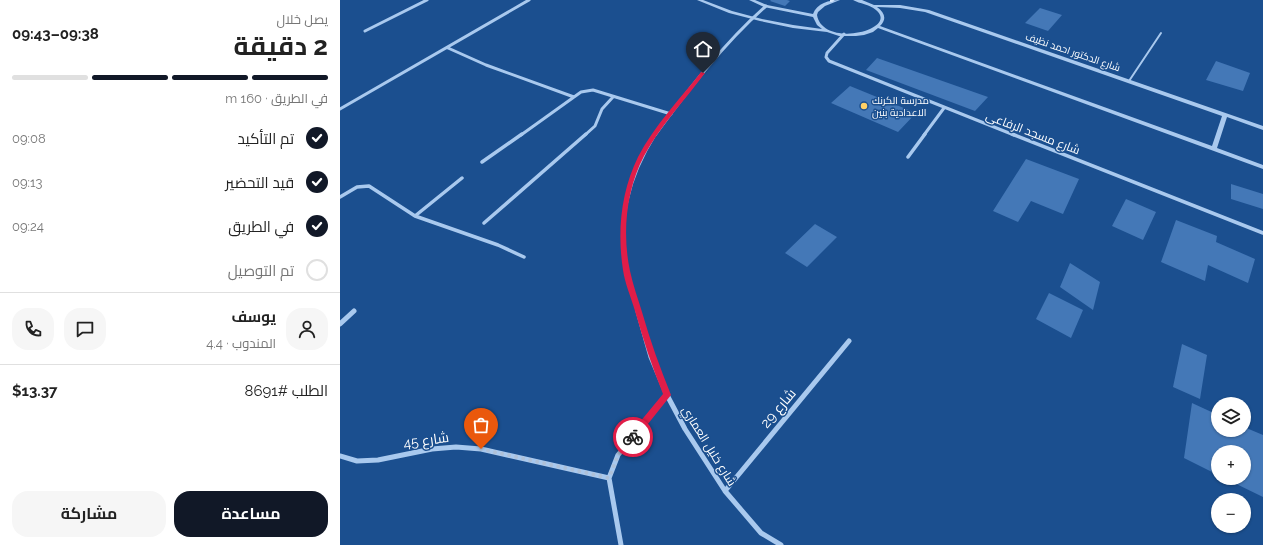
<!DOCTYPE html>
<html lang="ar">
<head>
<meta charset="utf-8">
<style>
	body { margin:0; font-family:Raleway,Cairo,sans-serif; background:#f6f6f6; color:#222; direction:rtl; height:100vh; display:flex; flex-direction:column; font-size:15px; white-space:nowrap }
	* { box-sizing:border-box; margin:0 }
	p { font-size:13px; color:#767676 }
	.icon { flex:none; width:22px; height:22px; fill:none; stroke:currentColor; stroke-width:2; stroke-linecap:round; stroke-linejoin:round }
	.map { position:relative; flex:1; overflow:hidden; direction:ltr }
	.details { display:flex; flex-direction:column; background:#fff; width:340px }
	.details>* { flex:none }
	.fabs { position:absolute; left:871px; top:397px; display:grid; gap:8px }
	.fabs a { display:grid; place-items:center; width:40px; height:40px; border-radius:50%; background:#fff; box-shadow:0 1px 3px #0004; font-size:20px }
	.pin { position:absolute; display:grid; place-items:center; width:34px; height:34px; color:#fff; margin:-41px -17px; border-radius:50% 50% 50% 0; rotate:-45deg; box-shadow:0 0 4px #0007 }
	.pin .icon { rotate:45deg }
	.courier { position:absolute; display:grid; place-items:center; width:40px; height:40px; margin:-20px; border:3px solid #e11d48; border-radius:50%; background:#fff; color:#222; box-shadow:0 1px 5px #0007 }
	.summary em { font-style:normal; font-weight:700 }
	.summary div { display:flex; flex-direction:column-reverse }
	.summary { display:flex; align-items:center; justify-content:space-between; height:68px; padding:0 12px }
	h1 { font-size:26px; font-weight:700; line-height:30px }
	.bar { display:grid; grid-template-columns:repeat(4,1fr); gap:6px 4px; align-content:center; height:48px; padding:0 12px }
	.bar i { height:5px; border-radius:3px; background:#e0e0e0 }
	.bar .on { background:#111827 }
	.bar p { grid-column:span 4 }
	.line { display:flex; align-items:center; gap:10px; padding:0 12px; border-top:1px solid #e0e0e0 }
	.line div { flex:1 }
	.round { display:grid; place-items:center; flex:none; width:42px; height:42px; border-radius:16px; background:#f6f6f6 }
	ol { padding:0 12px; list-style:none }
	li { display:flex; align-items:center; gap:12px; height:44px }
	li p { margin-inline-start:auto }
	li .icon { padding:4px; border-radius:50%; background:#111827; color:#fff; stroke-width:4 }
	li:last-child { color:#767676 }
	li i { width:22px; height:22px; border:2px solid #e0e0e0; border-radius:50% }
	.primary-button { display:flex; gap:8px; margin-top:auto; padding:8px 12px }
	.primary-button a { flex:1; height:46px; border-radius:16px; background:#111827; color:#fff; font-size:16px; font-weight:700; line-height:46px; text-align:center }
	.primary-button a+a { background:#f6f6f6; color:#222 }
	main { display:flex; flex:1; min-height:0 }
	.map>svg:first-child { display:block }
	.building { fill:#4478b7 }
	.lines { fill:none; stroke-linecap:round; stroke-linejoin:round }
	.service { stroke:#a9c9ee; stroke-width:2 }
	.minor-far2 { stroke:#a9c9ee; stroke-width:3 }
	.minor-far1 { stroke:#a9c9ee; stroke-width:3.5 }
	.minor { stroke:#a9c9ee; stroke-width:5 }
	.tertiary { fill:#a9c9ee; fill-rule:evenodd }
	.secondary { fill:#d6e6fa; fill-rule:evenodd }
	.route { fill:#e11d48 }
	.done { stroke:#afc1d8; stroke-width:4; stroke-dasharray:0 7.2 }
	.poi-dot { fill:#ffd166; stroke:#1b4f8f; stroke-width:1.5 }
	.labels { text-anchor:middle; dominant-baseline:central; stroke-width:3; stroke-linejoin:round; paint-order:stroke }
	.far-street-label { font-size:10px; fill:#fff; stroke:#1b4f8f }
	.far-poi-label { font-size:10px; fill:#fff; stroke:#1b4f8f; text-anchor:start }
	.street-label { font-size:12px; fill:#fff; stroke:#1b4f8f }
	.near-street-label { font-size:14px; fill:#fff; stroke:#1b4f8f }
</style>
</head>
<body>
<main>
<div class="map">
<svg width="923" height="545" viewBox="0 0 923 545">
	<rect width="100%" height="100%" fill="#1b4f8f"/>
	<path class="building" d="M431 0H447L450 1 445 6 430 1Z
		M700 8 722 15 708 31 685 23Z
		M537 58 648 97 635 111 526 70Z
		M876 61 910 73 903 91 866 80Z
		M510 86 576 113 558 132 491 103Z
		M686 159 739 179 723 214 691 201 678 222 653 211Z
		M891 184 923 194V209L891 199Z
		M786 199 816 212 803 240 772 226Z
		M836 220 877 236 876 242 915 259 908 283 868 265 865 281 821 262Z
		M475 224 497 237 467 267 445 253Z
		M730 263 760 282 753 310 720 287Z
		M709 293 743 310 731 338 696 319Z
		M842 344 867 355 860 399 833 387Z
		M852 403 878 415V430H904V427L923 435V497L884 478H904V452H878V475L844 458Z"/>
	<g class="lines">
		<path class="service" d="M789 81 821 33"/>
		<path class="minor-far2" d="M25 31 87 0
			M504 34 487 53 486 57 489 61 674 135
			M108 48 146 65 234 97
			M0 109 189 0
			M181 135 241 92 253 90 331 114
			M245 135 255 126 262 109 273 97
			M315 135C348 90 384 43 426 6
			M584 135 604 108"/>
		<path class="minor-far1" d="M672 134 923 233
			M568 157 585 134
			M142 162 182 134
			M0 197 17 187 29 186 75 216 158 245 184 257
			M75 216 122 178
			M144 223 246 134
			M298 312C294 298 288 285 286 271 277 220 288 177 315 134"/>
		<path class="minor" d="M298 311 311 357 327 395 345 429 385 491 421 533 441 545
			M0 324 14 311
			M0 456 17 461 38 460 92 449 116 447 141 449 269 478
			M385 491 509 341
			M281 545 269 478 278 455 327 395"/>
		<path class="tertiary" d="M357 0H363L392 11 422 19 453 25 482 29 477 25 473 17 424 7 409 0H415L427 5 473 14C477 3 489 0 500 0L485 6 478 12 477 15C483 49 560 30 536 10 529 4 520 4 513 0H522L534 5H560L589 10 923 126V130L887 117 877 148 923 165V169L538 28 533 32 524 35 516 36H499L487 32 453 28 420 21 389 13ZM537 7 560 8 585 12 882 116 872 146 540 26C547 19 545 13 537 7Z"/>
		<path class="secondary" d="M490 0H495L492 2H490Z"/>
	</g>
	<path class="route" d="M361 72 365 73C345 100 320 126 304 156 286 190 282 234 290 271 293 285 298 299 302 312 310 340 320 368 331 395L296 439 293 441 290 439V434L323 394C312 367 303 339 295 311 291 297 285 284 283 270 277 231 281 192 298 157 314 126 340 99 361 72Z"/>
	<g class="lines">
		<path class="done" d="M141 449 269 478 278 455 293 437"/>
	</g>
	<circle class="poi-dot" cx="524" cy="106" r="4"/>
	<g class="labels">
		<g class="far-street-label">
			<text transform="translate(733 52) rotate(19)">شارع الدكتور احمد نظيف</text>
		</g>
		<g class="far-poi-label">
			<text x="532" y="100">مدرسة الكرنك<tspan x="532" dy="12">الاعدادية بنين</tspan></text>
		</g>
		<g class="street-label">
			<text transform="translate(693 133) rotate(21)">شارع مسجد الرفاعى</text>
			<text transform="translate(369 446) rotate(58)">شارع خليل العماري</text>
		</g>
		<g class="near-street-label">
			<text transform="translate(438 408) rotate(-50)">شارع 29</text>
			<text transform="translate(86 440) rotate(-8)">شارع 45</text>
		</g>
	</g>
</svg>
<div class="fabs">
<a><svg class="icon" aria-label="layers" viewBox="0 0 24 24"><path d="M12 4l9 5-9 5-9-5zM3 14l9 5 9-5"/></svg></a>
<a>+</a>
<a>−</a>
</div>
<div class="pin" style="left:141px;top:449px;background:#ea580c"><svg class="icon" aria-label="bag" viewBox="0 0 24 24"><path d="M5 8h14l-1 12H6zM9 8a3 3 0 0 1 6 0"/></svg></div>
<div class="pin" style="left:363px;top:73px;background:#1f2937"><svg class="icon" aria-label="home" viewBox="0 0 24 24"><path d="M3 11l9-7 9 7M6 9v11h12V9"/></svg></div>
<div class="courier" style="left:293px;top:437px"><svg class="icon" aria-label="bike" viewBox="0 0 24 24"><circle cx="6" cy="16" r="4"/><circle cx="18" cy="16" r="4"/><path d="M6 16l4-8h5l3 8M10 8l3 8H6M13 5h3"/></svg></div>
</div>
<section class="details">
<div class="summary"><div><h1>2 دقيقة</h1><p>يصل خلال</p></div><em>09:38–09:43</em></div>
<div class="bar"><i class="on"></i><i class="on"></i><i class="on"></i><i></i><p>في الطريق · 160 m</p></div>
<ol>
<li><svg class="icon" aria-label="check" viewBox="0 0 24 24"><path d="M5 12l5 5 9-10"/></svg>تم التأكيد<p>09:08</p></li>
<li><svg class="icon" aria-label="check" viewBox="0 0 24 24"><path d="M5 12l5 5 9-10"/></svg>قيد التحضير<p>09:13</p></li>
<li><svg class="icon" aria-label="check" viewBox="0 0 24 24"><path d="M5 12l5 5 9-10"/></svg>في الطريق<p>09:24</p></li>
<li><i></i>تم التوصيل</li>
</ol>
<div class="line" style="height:72px"><a class="round"><svg class="icon" aria-label="person" viewBox="0 0 24 24"><circle cx="12" cy="8" r="4"/><path d="M4 21q1-7 8-7t8 7"/></svg></a><div><b>يوسف</b><p>المندوب · 4.4</p></div><a class="round"><svg class="icon" aria-label="chat" viewBox="0 0 24 24"><path d="M4 5h16v11H9l-5 4z"/></svg></a><a class="round"><svg class="icon" aria-label="phone" viewBox="0 0 24 24"><path d="M5 4h4l2 5-3 2q2 4 5 5l2-3 5 2v4C11 20 4 13 5 4z"/></svg></a></div>
<div class="line" style="height:52px"><div>الطلب #8691</div><b>$13.37</b></div>
<div class="primary-button"><a>مساعدة</a><a>مشاركة</a></div>
</section>
</main>
</body>
</html>
